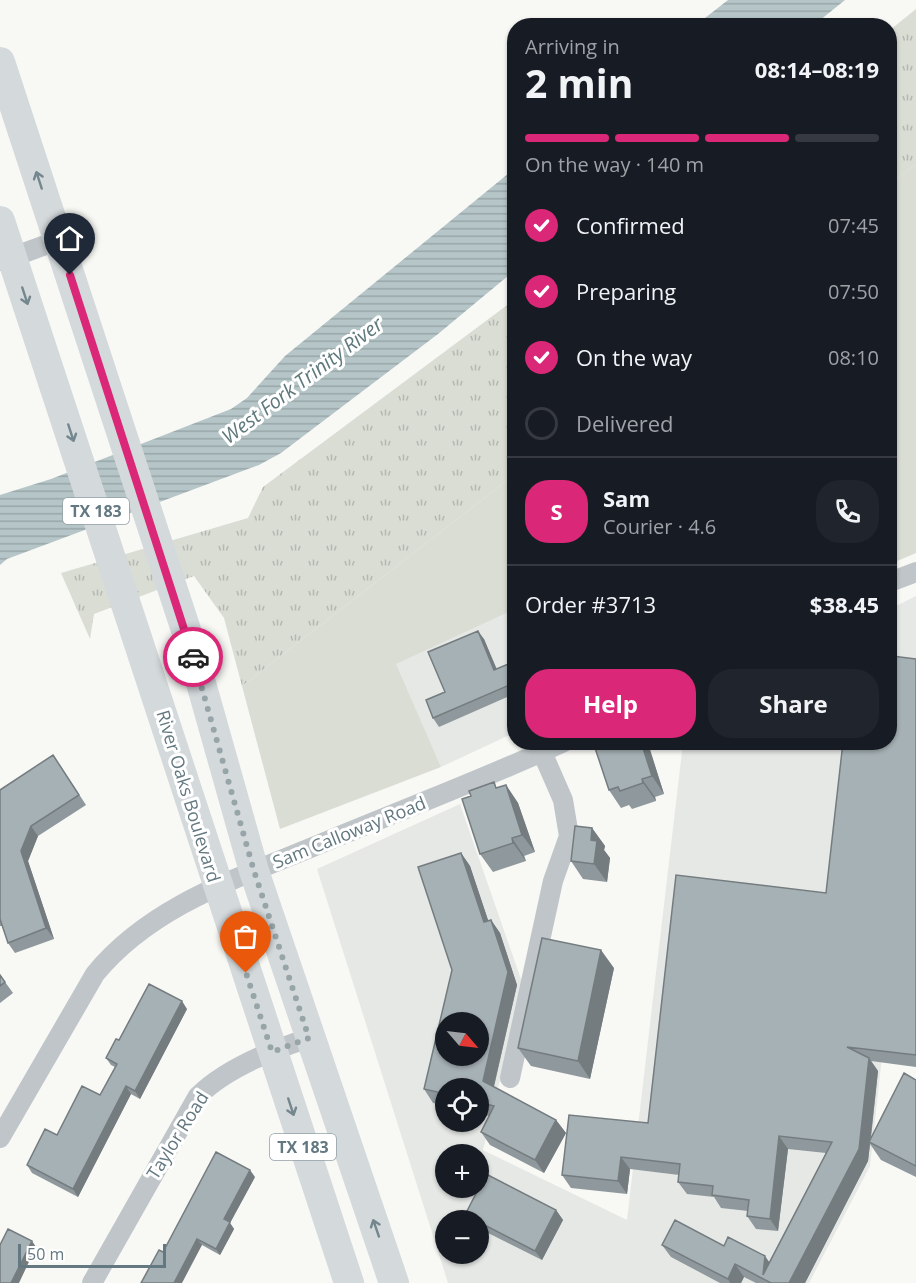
<!DOCTYPE html>
<html lang="en">
<head>
<meta charset="utf-8">
<style>
	body { margin:0; font-family:"Open Sans",sans-serif; background:#20242c; color:#f1f3f6; height:100vh; display:flex; flex-direction:column; font-size:22px; white-space:nowrap }
	* { box-sizing:border-box; margin:0 }
	p { font-size:20px; color:#9ea1a6 }
	.icon { flex:none; width:33px; height:33px; fill:none; stroke:currentColor; stroke-width:2; stroke-linecap:round; stroke-linejoin:round }
	.map { position:relative; flex:1; overflow:hidden }
	.panel { position:absolute; left:507px; top:18px; width:390px; height:732px; display:flex; flex-direction:column; background:#171b24; border-radius:24px; box-shadow:0 2px 4px #0004 }
	.panel>* { flex:none }
	.needle { width:39px; rotate:118deg }
	.buttons { position:absolute; left:435px; top:1012px; display:grid; gap:12px }
	.buttons a { display:grid; place-items:center; width:54px; height:54px; border-radius:50%; background:#171b24; box-shadow:0 2px 4px #0004; font-size:30px }
	.scale { position:absolute; left:18px; bottom:15px; width:148px; box-sizing:border-box; padding-left:6px; border:3px solid #637880; border-top:0; font-size:16px; line-height:21px; white-space:nowrap; color:#637880; -webkit-text-stroke:4px #fff; paint-order:stroke }
	.pin { position:absolute; display:grid; place-items:center; width:51px; height:51px; color:#fff; margin:-62px -26px; border-radius:50% 50% 50% 0; rotate:-45deg; box-shadow:0 0 6px #0007 }
	.pin .icon { rotate:45deg }
	.courier { position:absolute; display:grid; place-items:center; width:60px; height:60px; margin:-30px; border:4px solid #db2777; border-radius:50%; background:#fff; color:#222; box-shadow:0 2px 8px #0007 }
	.head em { font-style:normal; font-weight:700 }
	.head div { display:flex; flex-direction:column-reverse }
	.head { display:flex; align-items:center; justify-content:space-between; height:102px; padding:0 18px }
	h1 { font-size:39px; font-weight:700; line-height:45px }
	.bar { display:grid; grid-template-columns:repeat(4,1fr); gap:9px 6px; align-content:center; height:72px; padding:0 18px }
	.bar i { height:8px; border-radius:4px; background:#363941 }
	.bar .selected { background:#db2777 }
	.bar p { grid-column:span 4 }
	.line { display:flex; align-items:center; gap:15px; padding:0 18px; border-top:2px solid #363941 }
	.line div { flex:1 }
	.round { display:grid; place-items:center; flex:none; width:63px; height:63px; border-radius:24px; background:#20242c }
	ol { padding:0 18px; list-style:none }
	li { display:flex; align-items:center; gap:18px; height:66px }
	li p { margin-inline-start:auto }
	li .icon { padding:6px; border-radius:50%; background:#db2777; color:#fff; stroke-width:4 }
	li:last-child { color:#9ea1a6 }
	li i { width:33px; height:33px; border:3px solid #363941; border-radius:50% }
	.cta { display:flex; gap:12px; margin-top:auto; padding:12px 18px }
	.cta a { flex:1; height:69px; border-radius:24px; background:#db2777; color:#fff; font-size:24px; font-weight:700; line-height:69px; text-align:center }
	.cta a+a { background:#20242c; color:#f1f3f6 }
	.map>svg:first-child { display:block }
	.built { fill:#e6e8e6; fill-rule:evenodd }
	.green { fill:#d9ddd4 }
	.park { fill:url(#park-tufts) }
	.water { fill:url(#water-rules) }
	.lines { fill:none; stroke-linecap:round; stroke-linejoin:round }
	.street { stroke:#bfc5c8; stroke-width:20 }
	.primary { stroke:#d4d9dc; stroke-width:30 }
	.wall { fill:#8f989c }
	.shaded-wall { fill:#747c7f }
	.building { fill:#a6b1b5; stroke:#747c7f; stroke-width:1.5; fill-rule:evenodd }
	.oneway { stroke:#74878e }
	.done { stroke:#97a5a9; stroke-width:6; stroke-dasharray:0 10.8 }
	.route { stroke:#db2777; stroke-width:8 }
	.labels { text-anchor:middle; dominant-baseline:central; stroke-width:6; stroke-linejoin:round; paint-order:stroke }
	.shield { fill:#fff; stroke:#92a0a6; stroke-width:1.5 }
	.shield-label { font-size:16px; font-weight:bold; fill:#637880 }
	.street-label { font-size:18px; fill:#637880; stroke:#fff }
	.water-label { font-size:20px; font-style:italic; fill:#5e787b; stroke:#fff }
</style>
</head>
<body>
<div class="map">
<svg width="916" height="1283" viewBox="0 0 916 1283">
	<defs>
		<pattern id="park-tufts" width="24" height="20" patternUnits="userSpaceOnUse" patternTransform="scale(1.5)"><rect width="24" height="20" fill="#d9ddd4"/><path d="M3 7l-1-3M5 7V3M7 7l1-3M15 17l-1-3M17 17v-4M19 17l1-3" fill="none" stroke="#b4b8b1"/></pattern>
		<pattern id="water-rules" width="6" height="5" patternUnits="userSpaceOnUse" patternTransform="scale(1.5)"><rect width="6" height="5" fill="#b6c6c8"/><path d="M0 2.5h6" fill="none" stroke="#98a6a8"/></pattern>
	</defs>
	<rect width="100%" height="100%" fill="#f8f8f5"/>
	<path class="built" d="M916 596V746L870 1166 809 1283H448L317 869 460 804 523 985 483 1150 627 1220 683 743 890 742V609ZM446 1023H478V1056H446ZM446 1089H478V1122H446ZM446 1155H478V1188H446ZM446 1221H478V1254H446Z
		M509 612 514 623V733L441 767 395 664Z"/>
	<path class="green" d="M916 164V553L890 564V184Z
		M514 475V623L509 612 396 664 441 767 280 829 242 686Z"/>
	<path class="park" d="M916 9V164L890 184V30Z
		M514 300V475L242 686 224 618 194 576 94 614 90 639 61 573 248 518 263 487Z"/>
	<path class="water" d="M728 0H845L814 25H696Z
		M514 169V271L438 334 281 453 259 465 7 559 0 565V495L51 479 231 409 247 398 285 356Z"/>
	<g class="lines">
		<path class="street" d="M2 261 59 240
			M890 582 916 572
			M510 1078 553 881 569 836 563 800 542 752
			M0 1138 95 974C149 908 232 880 308 849 393 813 480 781 564 742
			M92 1283 198 1096C226 1068 272 1050 309 1038"/>
		<path class="primary" d="M0 62 186 630 254 871 394 1283
			M0 221 349 1283"/>
	</g>
	<path class="wall" d="M484 639 496 669H514V694L439 727 433 718 445 692Z
		M916 659V1067L871 1061 878 1071 871 1138 916 1080V1177L881 1160 870 1144 868 1161 805 1283H756L744 1277 741 1283H720L671 1257 662 1245 724 1246 769 1262 826 1153 788 1149 778 1231 756 1229 747 1216 748 1211 721 1208 714 1197 687 1194 678 1182 679 1175 630 1169 627 1194 571 1188 562 1175 648 1123 826 893 890 742Z
		M593 742H647L664 794 655 797 656 801 632 809 629 805 621 808 609 790Z
		M60 765 86 805 38 836 28 861 54 939 15 953 8 943 2 926H0V790Z
		M506 785 518 803 535 852 524 856 526 861 493 872 480 854 498 788Z
		M592 828 605 846 604 850 610 858 607 882 583 879 571 861Z
		M461 853 470 866 488 920H491L500 933 517 985 494 1087 556 1120 566 1133 544 1173 490 1145 481 1132 489 1116 478 1113V1089H446V1106L433 1103 424 1089 452 970Z
		M614 968 590 1079 531 1066 518 1048Z
		M0 975 13 993 0 1003Z
		M187 1009 140 1099 131 1094 78 1197 32 1173 27 1165 57 1135 100 1095 115 1067 111 1065 106 1058 119 1040Z
		M255 1177 230 1223 234 1229 220 1255 202 1245 163 1252Z
		M556 1210 563 1220 542 1260 478 1228V1221H470L465 1215Z"/>
	<path class="shaded-wall" d="M478 631 484 639 501 679 494 670Z
		M641 742H647L648 743 664 794 652 776Z
		M642 779 655 797 656 801 643 783Z
		M506 785 518 803 535 852 522 835Z
		M31 826 38 836 28 861 54 939 46 928 21 851Z
		M592 828 605 846 604 850 610 858 607 882 594 864 591 840Z
		M512 838 524 856 526 861 513 843Z
		M461 853 470 866 493 935 484 922Z
		M491 920 500 933 517 985 492 1094 483 1081Z
		M601 950 614 968 590 1079 578 1061Z
		M182 1001 187 1009 140 1099 135 1091Z
		M869 1058 878 1071 870 1143 869 1142 870 1144 868 1161 805 1283H789Z
		M126 1086 131 1094 78 1197 73 1189Z
		M556 1120 566 1133 544 1173 535 1160Z
		M779 1136 788 1149 778 1231 770 1219Z
		M621 1157 630 1169 627 1194 618 1181Z
		M250 1170 255 1177 230 1223 234 1229 220 1255 216 1249 224 1219Z
		M556 1210 563 1220 542 1260 535 1251Z
		M197 1239 202 1245 182 1283H174Z
		M32 1241 36 1247 19 1283H11Z
		M765 1256 774 1269 763 1275Z
		M735 1264 744 1277 741 1283H730L728 1279Z"/>
	<path class="building" d="M478 631 494 670 511 663 514 672V683L433 718 426 700 445 692 428 652Z
		M892 656 916 659V1055L847 1047 869 1058 859 1149 789 1283H771L735 1264 728 1279 662 1245 675 1220 724 1246 728 1237 765 1256 763 1275 832 1142 779 1136 770 1219 747 1216 749 1200 712 1195 713 1186 678 1182 680 1164 621 1157 618 1181 562 1175 569 1115 648 1123 676 875 826 893 843 742H890V676Z
		M593 742H641L652 776 642 779 643 783 620 791 618 787 609 790Z
		M53 755 79 795 31 826 21 851 46 928 8 943 0 919V790Z
		M494 782 496 788 506 785 522 835 512 838 513 843 480 854 462 799 471 796 469 791Z
		M575 826 592 828 591 840 597 841 594 864 571 861Z
		M461 853 484 922 491 920 508 972 483 1081 556 1120 535 1160 481 1132 494 1106 478 1102V1089H446V1094L424 1089 452 970 418 867ZM446 1023H478V1056H446Z
		M542 938 601 950 578 1061 518 1048Z
		M0 975 5 982 0 986Z
		M149 984 182 1001 135 1091 126 1086 73 1189 27 1165 45 1129 57 1135 82 1086 100 1095 117 1064 106 1058 116 1039 119 1040Z
		M904 1073 916 1080V1166L869 1142Z
		M216 1152 250 1170 224 1219 230 1222 216 1249 197 1239 174 1283H141L159 1250 163 1252Z
		M486 1174 556 1210 535 1251 465 1215Z
		M8 1229 32 1241 11 1283H0V1245Z"/>
	<defs><path id="oneway-shaft" d="M-6 0H5M1.5-3L5.5 0L1.5 3" fill="none" stroke-width="1.6" stroke-linecap="round" stroke-linejoin="round" transform="scale(1.5)"/></defs>
	<g class="oneway">
		<use href="#oneway-shaft" transform="translate(39 180) rotate(-108)"/>
		<use href="#oneway-shaft" transform="translate(25 296) rotate(72)"/>
		<use href="#oneway-shaft" transform="translate(71 433) rotate(72)"/>
		<use href="#oneway-shaft" transform="translate(291 1107) rotate(72)"/>
		<use href="#oneway-shaft" transform="translate(376 1228) rotate(-109)"/>
	</g>
	<g class="lines">
		<path class="done" d="M193 657 254 871 309 1038 272 1052 246 973"/>
		<path class="route" d="M70 275 193 657"/>
	</g>
	<g class="labels">
		<g class="shield">
			<rect x="63" y="498" width="66" height="26" rx="4.5"/>
			<rect x="270" y="1134" width="66" height="26" rx="4.5"/>
		</g>
		<g class="shield-label">
			<text x="96" y="511">TX 183</text>
			<text x="303" y="1147">TX 183</text>
		</g>
		<g class="street-label">
			<text transform="translate(189 796) rotate(73)">River Oaks Boulevard</text>
			<text transform="translate(349 832) rotate(-22)">Sam Calloway Road</text>
			<text transform="translate(177 1135) rotate(-58)">Taylor Road</text>
		</g>
		<g class="water-label">
			<text transform="translate(302 380) rotate(-37)">West Fork Trinity River</text>
		</g>
	</g>
</svg>
<div class="buttons">
<a><svg class="needle" viewBox="-14 -14 28 28"><path d="M0-13l5 13h-10z" fill="#e53935"/><path d="M0 13l5-13h-10z" fill="#9ea1a6"/></svg></a>
<a><svg class="icon" aria-label="locate" viewBox="0 0 24 24"><circle cx="12" cy="12" r="6"/><path d="M12 2v4M12 18v4M2 12h4M18 12h4"/></svg></a>
<a>+</a>
<a>−</a>
</div>
<div class="scale">50 m</div>
<div class="pin" style="left:246px;top:973px;background:#ea580c"><svg class="icon" aria-label="bag" viewBox="0 0 24 24"><path d="M5 8h14l-1 12H6zM9 8a3 3 0 0 1 6 0"/></svg></div>
<div class="pin" style="left:70px;top:275px;background:#1f2937"><svg class="icon" aria-label="home" viewBox="0 0 24 24"><path d="M3 11l9-7 9 7M6 9v11h12V9"/></svg></div>
<div class="courier" style="left:193px;top:657px"><svg class="icon" aria-label="car" viewBox="0 0 24 24"><path d="M5 17H2v-5l4-1 3-4h7l3 4 3 1v5h-3M9 17h6M6 11h13"/><circle cx="7" cy="17" r="2"/><circle cx="17" cy="17" r="2"/></svg></div>
<section class="panel">
<div class="head"><div><h1>2 min</h1><p>Arriving in</p></div><em>08:14–08:19</em></div>
<div class="bar"><i class="selected"></i><i class="selected"></i><i class="selected"></i><i></i><p>On the way · 140 m</p></div>
<ol>
<li><svg class="icon" aria-label="check" viewBox="0 0 24 24"><path d="M5 12l5 5 9-10"/></svg>Confirmed<p>07:45</p></li>
<li><svg class="icon" aria-label="check" viewBox="0 0 24 24"><path d="M5 12l5 5 9-10"/></svg>Preparing<p>07:50</p></li>
<li><svg class="icon" aria-label="check" viewBox="0 0 24 24"><path d="M5 12l5 5 9-10"/></svg>On the way<p>08:10</p></li>
<li><i></i>Delivered</li>
</ol>
<div class="line" style="height:108px"><b class="round" style="background:#db2777;color:#fff">S</b><div><b>Sam</b><p>Courier · 4.6</p></div><a class="round"><svg class="icon" aria-label="phone" viewBox="0 0 24 24"><path d="M5 4h4l2 5-3 2q2 4 5 5l2-3 5 2v4C11 20 4 13 5 4z"/></svg></a></div>
<div class="line" style="height:78px"><div>Order #3713</div><b>$38.45</b></div>
<div class="cta"><a>Help</a><a>Share</a></div>
</section>
</div>
</body>
</html>
